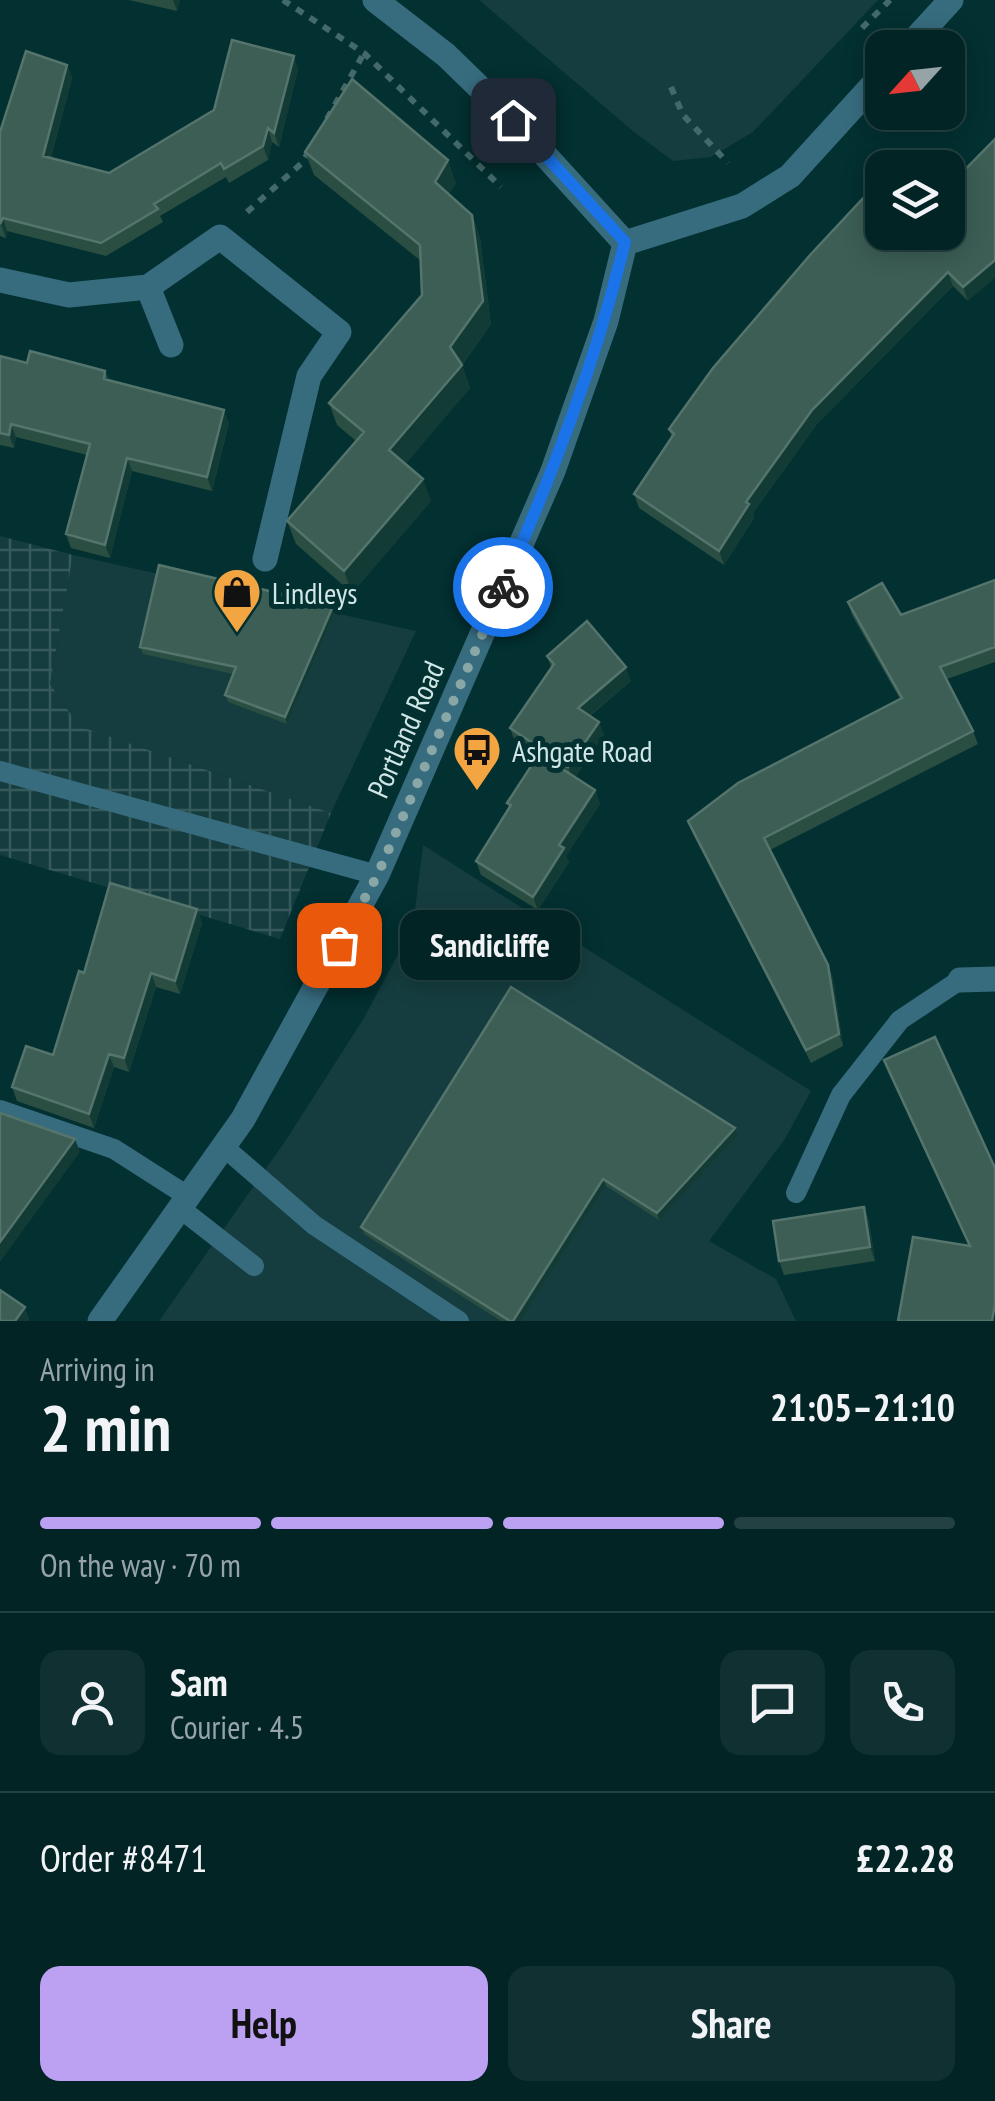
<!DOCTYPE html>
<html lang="en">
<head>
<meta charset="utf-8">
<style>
	body { margin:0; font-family:"PT Sans Narrow",sans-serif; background:#103032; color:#f1f3f6; height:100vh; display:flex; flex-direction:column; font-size:38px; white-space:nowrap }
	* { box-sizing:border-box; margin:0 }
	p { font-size:32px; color:#96a4a7 }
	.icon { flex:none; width:55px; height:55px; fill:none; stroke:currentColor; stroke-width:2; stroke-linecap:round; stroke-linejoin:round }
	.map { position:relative; height:1321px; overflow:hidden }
	.drawer { display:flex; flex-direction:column; background:#022425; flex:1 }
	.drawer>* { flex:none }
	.needle { width:65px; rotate:243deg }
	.buttons { position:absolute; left:865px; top:30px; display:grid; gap:20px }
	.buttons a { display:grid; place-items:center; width:100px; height:100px; border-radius:20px; background:#022425; box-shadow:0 5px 25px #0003,0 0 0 2px #234142; font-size:50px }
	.pin { position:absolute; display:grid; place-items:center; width:85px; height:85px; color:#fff; margin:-42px; border-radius:20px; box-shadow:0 5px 15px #0006 }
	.courier { position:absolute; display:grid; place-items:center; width:100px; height:100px; margin:-50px; border:8px solid #1a73e8; border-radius:50%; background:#fff; color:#222; box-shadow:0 2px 12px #0007 }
	.bubble { position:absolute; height:70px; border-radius:20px; background:#022425; box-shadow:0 5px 25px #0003,0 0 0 2px #234142; font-size:32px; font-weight:800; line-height:70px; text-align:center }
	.headline em { font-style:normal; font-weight:800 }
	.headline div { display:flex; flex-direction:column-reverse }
	.headline { display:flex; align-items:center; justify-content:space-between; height:170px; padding:0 40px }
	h1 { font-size:65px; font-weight:800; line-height:75px }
	.bar { display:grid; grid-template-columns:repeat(4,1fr); gap:15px 10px; align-content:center; height:120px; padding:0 40px }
	.bar i { height:12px; border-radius:8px; background:#234142 }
	.bar .active { background:#bca0f2 }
	.bar p { grid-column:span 4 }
	.line { display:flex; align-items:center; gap:25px; padding:0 40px; border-top:2px solid #234142 }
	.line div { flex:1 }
	.round { display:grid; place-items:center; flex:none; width:105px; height:105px; border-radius:20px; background:#103032 }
	.cta { display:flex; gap:20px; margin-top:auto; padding:20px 40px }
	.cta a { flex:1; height:115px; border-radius:20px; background:#bca0f2; color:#111; font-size:40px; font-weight:800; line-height:115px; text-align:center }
	.cta a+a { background:#103032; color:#f1f3f6 }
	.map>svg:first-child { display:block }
	.built { fill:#153d3f }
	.industrial { fill:url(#industrial-grid) }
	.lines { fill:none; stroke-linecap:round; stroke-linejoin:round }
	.path { stroke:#43696a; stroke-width:6; stroke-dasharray:8 8; stroke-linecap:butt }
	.service { stroke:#376c7f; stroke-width:20 }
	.minor { stroke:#376c7f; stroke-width:25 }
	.tertiary { stroke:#376c7f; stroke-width:25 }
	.wall { fill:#2b4e43 }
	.shaded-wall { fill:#133b35 }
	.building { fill:#3c5e55; stroke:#54746c; stroke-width:2.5 }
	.done { stroke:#89a7a7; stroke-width:10; stroke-dasharray:0 18 }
	.route { stroke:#1a73e8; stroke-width:12 }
	.labels { text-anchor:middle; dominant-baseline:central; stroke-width:10; stroke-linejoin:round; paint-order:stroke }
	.poi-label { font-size:30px; fill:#d1e7e7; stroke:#033031; text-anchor:start }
	.street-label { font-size:30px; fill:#d1e7e7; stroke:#033031 }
</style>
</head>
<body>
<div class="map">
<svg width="995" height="1321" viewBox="0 0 995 1321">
	<defs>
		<pattern id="industrial-grid" width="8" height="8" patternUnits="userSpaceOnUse" patternTransform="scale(2.5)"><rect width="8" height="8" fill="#153d3f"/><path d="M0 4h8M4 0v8" fill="none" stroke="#36595b"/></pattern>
	</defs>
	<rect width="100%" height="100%" fill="#033031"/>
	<path class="built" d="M479 0H878L753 132 711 157 673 161 634 132Z
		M73 555 416 631 331 813 79 726 50 684Z
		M423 845 811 1091 785 1139 709 1241 776 1279 796 1321H159L286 1140 364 1018 413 926Z"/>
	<path class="industrial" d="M0 536 73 555 50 684 79 726 331 813 280 939 0 855Z"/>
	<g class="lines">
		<path class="path" d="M283 0 364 53 501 187
			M862 28 890 0
			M671 87 683 115 728 163
			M327 119 364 53
			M247 212 302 163 309 151"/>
		<path class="service" d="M0 771 377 875
			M0 1110 114 1149 189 1197
			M225 1148 314 1225 459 1321
			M796 1193 841 1095 900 1020 960 980
			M181 1209 254 1266"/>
		<path class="minor" d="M0 280 69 295 148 287 220 237 339 332 309 376 265 559
			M148 287 171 345
			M960 980 995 979"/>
		<path class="tertiary" d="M375 0 446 55 513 120 625 243
			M907 48 951 0
			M625 243 742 206 790 176 882 75
			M100 1321 243 1119 377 875 553 471 606 321 625 243"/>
	</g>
	<path class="wall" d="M129 0H180L177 11Z
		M67 65 72 78 51 158 109 173 298 69 279 147 272 142 268 160 229 183 226 177 160 216 163 222 106 256 7 231 6 238 0 236V132Z
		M305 152 456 183 449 194 472 215 480 238 491 324 462 365 470 388 405 464 431 501 352 593 296 544 287 521 356 441 337 425 329 403 422 295 421 261 314 175Z
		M948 232 968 301 953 286 817 424 753 513 754 518 724 565 639 508 634 494 672 438 669 429Z
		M0 356 27 363 105 371 109 380 229 423 212 491 132 471 110 558 71 548 66 534 87 455 16 437 14 448 0 445Z
		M995 580V662L947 679 973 731 978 744 770 850 833 978 843 1046 811 1063 693 834 688 821 900 699 852 615 848 602 901 615Z
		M335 613 287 724 228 702 225 695 233 674 143 654 140 647Z
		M547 656 631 681 590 716 604 735 575 777 595 790 600 804 566 856 569 862 538 910 481 875 476 861 509 808 507 803 537 757 515 742 510 728 551 667Z
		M197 909 202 923 180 994 156 987 129 1072 114 1067 94 1128 17 1101 12 1087 53 1055 84 973Z
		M884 1060 995 1168 969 1245 889 1074Z
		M735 1128 738 1136 659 1220 606 1186 521 1321H501L364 1234 361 1227Z
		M864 1207 869 1221 875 1261 784 1275 779 1261Z"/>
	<path class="shaded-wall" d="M173 0H180L177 11Z
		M294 56 298 69 279 147 274 133Z
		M67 65 72 78 48 169 43 156Z
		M268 128 272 142 268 160 263 146Z
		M448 160 456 183 443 204 435 182Z
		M472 215 480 238 491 324 460 367 462 365 470 388 398 473 389 450 450 347Z
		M3 218 7 231 6 238 1 224Z
		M995 260V278L968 301 963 287Z
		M948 272 953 286 817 424 753 513 754 518 724 565 719 551 746 502 812 410Z
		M224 410 229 423 212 491 207 477Z
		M11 424 16 437 14 448 9 435Z
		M127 458 132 471 110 558 105 545Z
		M423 479 431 501 352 593 344 571Z
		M333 606 335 613 287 724 285 717Z
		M626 667 631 681 583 721 578 708Z
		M599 722 604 735 573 781 568 767Z
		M595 790 600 804 566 856 569 862 538 910 533 897 559 845Z
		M197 909 202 923 180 994 175 981Z
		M828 965 833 978 843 1046 839 1034Z
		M151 973 156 987 129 1072 124 1058Z
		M109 1054 114 1067 94 1128 89 1114Z
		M735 1128 738 1136 659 1220 657 1213Z
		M75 1139 80 1152 0 1262V1242Z
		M603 1179 606 1186 521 1321H513Z
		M864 1207 869 1221 875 1261 870 1247Z
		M25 1307 30 1321H15Z"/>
	<path class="building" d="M232 40 294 56 274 133 268 128 263 146 224 169 221 163 154 204 158 209 101 243 3 218 0 224V132L26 51 67 65 43 156 109 173 214 110Z
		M352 79 448 160 435 182 472 215 483 301 450 347 462 365 389 450 423 479 344 571 287 521 364 432 329 403 422 295 420 245 305 152Z
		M995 139V260L963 287 948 272 812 410 746 502 749 504 719 551 634 494 674 434 669 429 713 368 811 254 882 178V232H948V187Z
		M903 156 914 168H892Z
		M30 351 105 371 104 379 224 410 207 477 127 458 105 545 66 534 90 444 11 424 9 435 0 433V356L27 363Z
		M159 565 333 606 285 717 225 695 236 667 140 647Z
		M995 580V647L940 667 973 731 764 838 828 965 839 1034 806 1050 688 821 738 783 902 698 848 602 882 583 901 615Z
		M587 621 626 667 578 708 599 722 568 767 510 728 554 664 547 656Z
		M539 754 595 790 559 845 564 848 533 897 476 861 511 805 507 803Z
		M110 883 197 909 175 981 151 973 124 1058 109 1054 89 1114 12 1087 26 1046 53 1055 79 971 84 973Z
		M511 987 735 1128 657 1213 603 1179 513 1321H510L361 1227Z
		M935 1037 995 1168V1304L992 1321H898L913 1237 970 1246 884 1060Z
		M0 1113 75 1139 0 1242Z
		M864 1207 870 1247 779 1261 773 1221Z
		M0 1290 25 1307 15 1321H0Z"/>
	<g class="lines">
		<path class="done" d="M339 945 377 876 503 587"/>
		<path class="route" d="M503 587C552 475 596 362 625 242L513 120"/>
	</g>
	<defs>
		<g id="shop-pin" transform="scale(2.5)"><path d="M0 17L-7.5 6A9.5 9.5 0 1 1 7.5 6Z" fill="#f2a541" stroke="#033031"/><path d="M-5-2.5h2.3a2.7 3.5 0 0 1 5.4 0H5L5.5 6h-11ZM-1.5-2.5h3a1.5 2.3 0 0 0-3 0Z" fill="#111"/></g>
		<g id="bus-pin" transform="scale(2.5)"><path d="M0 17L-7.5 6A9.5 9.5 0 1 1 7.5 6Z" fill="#f2a541" stroke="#033031"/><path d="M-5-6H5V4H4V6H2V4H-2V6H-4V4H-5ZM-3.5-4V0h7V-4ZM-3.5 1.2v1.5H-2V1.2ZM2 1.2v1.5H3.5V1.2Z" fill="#111"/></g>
	</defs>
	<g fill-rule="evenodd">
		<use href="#shop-pin" x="237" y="592"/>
		<use href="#bus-pin" x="477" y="750"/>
	</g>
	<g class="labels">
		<g class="poi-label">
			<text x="272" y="592">Lindleys</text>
			<text x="512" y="750">Ashgate Road</text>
		</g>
		<g class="street-label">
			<text transform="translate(405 729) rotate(-66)">Portland Road</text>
		</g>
	</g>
</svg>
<div class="buttons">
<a><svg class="needle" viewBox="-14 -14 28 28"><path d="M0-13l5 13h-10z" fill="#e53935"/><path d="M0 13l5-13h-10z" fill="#96a4a7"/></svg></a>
<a><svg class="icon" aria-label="layers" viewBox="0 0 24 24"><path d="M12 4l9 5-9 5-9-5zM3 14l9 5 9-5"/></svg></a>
</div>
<div class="pin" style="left:339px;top:945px;background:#ea580c"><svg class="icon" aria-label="bag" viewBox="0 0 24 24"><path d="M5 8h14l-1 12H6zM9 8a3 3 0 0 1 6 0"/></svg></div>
<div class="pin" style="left:513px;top:120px;background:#1f2937"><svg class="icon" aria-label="home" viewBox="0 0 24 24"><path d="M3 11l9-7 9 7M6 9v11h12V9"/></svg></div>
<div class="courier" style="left:503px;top:587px"><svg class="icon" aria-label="bike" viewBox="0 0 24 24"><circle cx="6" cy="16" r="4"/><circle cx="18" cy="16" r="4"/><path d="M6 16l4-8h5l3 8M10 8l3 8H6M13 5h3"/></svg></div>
<div class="bubble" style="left:400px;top:910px;width:180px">Sandicliffe</div>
</div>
<section class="drawer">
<div class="headline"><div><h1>2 min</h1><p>Arriving in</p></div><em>21:05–21:10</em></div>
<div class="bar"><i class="active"></i><i class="active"></i><i class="active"></i><i></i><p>On the way · 70 m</p></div>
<div class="line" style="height:180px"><a class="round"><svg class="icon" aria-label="person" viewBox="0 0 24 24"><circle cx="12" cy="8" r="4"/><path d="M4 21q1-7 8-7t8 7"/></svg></a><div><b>Sam</b><p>Courier · 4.5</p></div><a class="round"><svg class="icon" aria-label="chat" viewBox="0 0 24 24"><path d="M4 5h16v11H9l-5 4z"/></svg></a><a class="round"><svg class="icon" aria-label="phone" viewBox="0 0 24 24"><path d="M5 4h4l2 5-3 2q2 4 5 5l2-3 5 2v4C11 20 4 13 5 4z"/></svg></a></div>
<div class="line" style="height:130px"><div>Order #8471</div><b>£22.28</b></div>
<div class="cta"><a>Help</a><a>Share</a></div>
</section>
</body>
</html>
